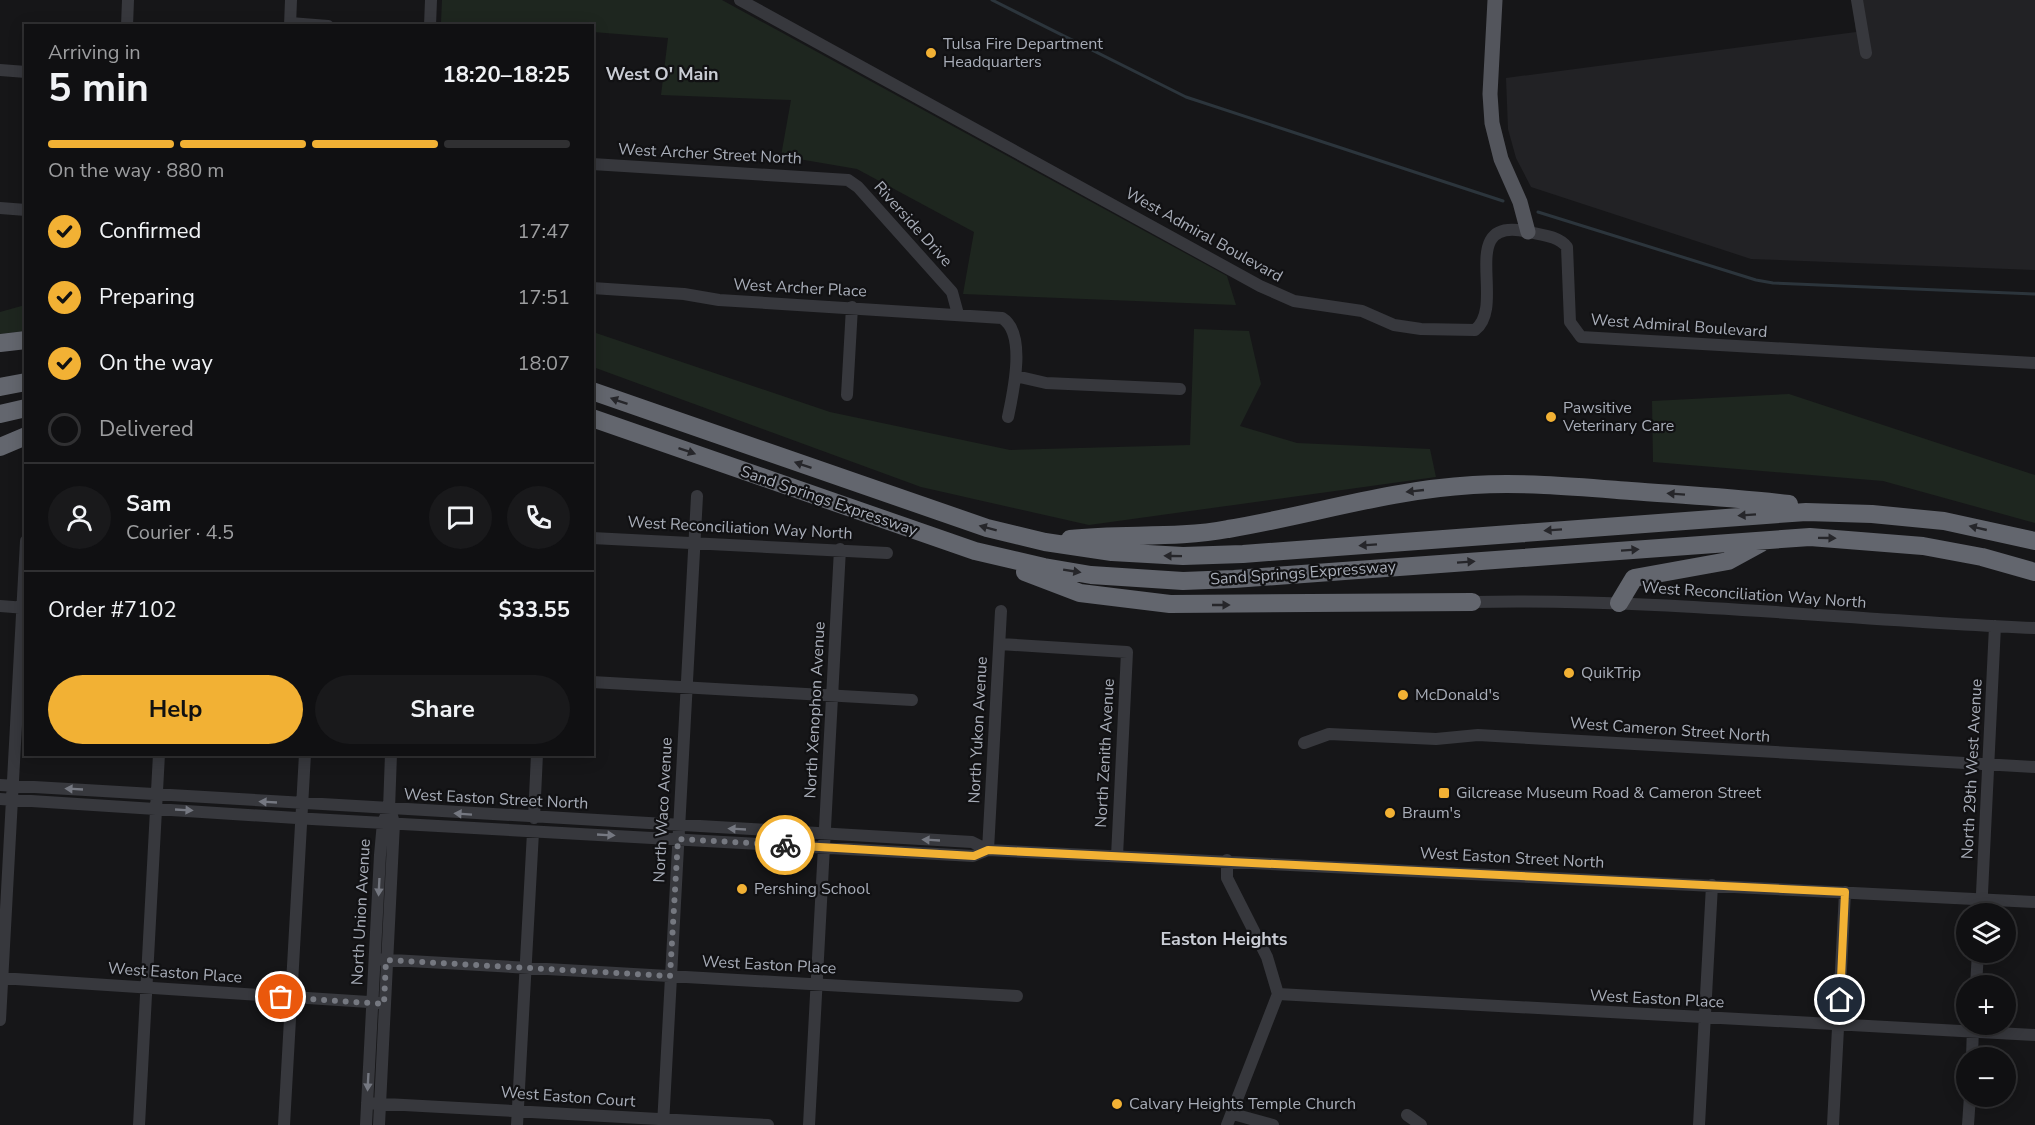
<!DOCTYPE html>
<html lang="en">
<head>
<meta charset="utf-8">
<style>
	body { margin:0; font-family:"Nunito Sans",sans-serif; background:#19191b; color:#f1f3f6; height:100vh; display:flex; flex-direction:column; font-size:22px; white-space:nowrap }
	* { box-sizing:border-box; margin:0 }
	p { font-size:20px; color:#9c9d9f }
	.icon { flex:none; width:33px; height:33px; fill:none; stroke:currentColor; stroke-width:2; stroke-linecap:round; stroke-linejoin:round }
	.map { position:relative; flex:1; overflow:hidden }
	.drawer { position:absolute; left:24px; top:24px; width:570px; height:732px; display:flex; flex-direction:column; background:#101012; border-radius:0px; box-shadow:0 3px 15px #0003,0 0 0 2px #303032 }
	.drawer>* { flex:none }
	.buttons { position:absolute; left:1956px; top:903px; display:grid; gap:12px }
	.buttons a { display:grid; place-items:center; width:60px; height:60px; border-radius:50%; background:#101012; box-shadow:0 3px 15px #0003,0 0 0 2px #303032; font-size:30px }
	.pin { position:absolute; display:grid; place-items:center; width:51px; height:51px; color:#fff; margin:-26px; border:3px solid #fff; border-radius:50%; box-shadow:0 2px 6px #0007 }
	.courier { position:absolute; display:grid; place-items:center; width:60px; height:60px; margin:-30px; border:4px solid #f2b134; border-radius:50%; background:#fff; color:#222; box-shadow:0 2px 8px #0007 }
	.summary em { font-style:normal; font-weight:700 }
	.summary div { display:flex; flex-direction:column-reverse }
	.summary { display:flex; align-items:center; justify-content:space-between; height:102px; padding:0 24px }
	h1 { font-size:39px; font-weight:700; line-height:45px }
	.bar { display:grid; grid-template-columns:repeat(4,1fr); gap:9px 6px; align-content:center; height:72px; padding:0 24px }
	.bar i { height:8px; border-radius:4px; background:#303032 }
	.bar .selected { background:#f2b134 }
	.bar p { grid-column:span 4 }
	.line { display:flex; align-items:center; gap:15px; padding:0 24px; border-top:2px solid #303032 }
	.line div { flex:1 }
	.round { display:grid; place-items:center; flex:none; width:63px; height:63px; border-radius:32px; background:#19191b }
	ol { padding:0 24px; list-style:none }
	li { display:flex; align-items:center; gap:18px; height:66px }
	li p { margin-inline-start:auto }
	li .icon { padding:6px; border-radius:50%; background:#f2b134; color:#111; stroke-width:4 }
	li:last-child { color:#9c9d9f }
	li i { width:33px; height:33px; border:3px solid #303032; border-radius:50% }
	.button { display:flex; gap:12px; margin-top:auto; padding:12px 24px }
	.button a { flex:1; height:69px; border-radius:36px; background:#f2b134; color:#111; font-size:24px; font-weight:700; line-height:69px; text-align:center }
	.button a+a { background:#19191b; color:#f1f3f6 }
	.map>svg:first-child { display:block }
	.built { fill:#222225 }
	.green { fill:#1e261f }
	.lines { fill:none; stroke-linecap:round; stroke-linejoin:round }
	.stream { stroke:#2c353c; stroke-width:3 }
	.minor { stroke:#37383d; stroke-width:12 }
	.major { stroke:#53555c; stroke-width:15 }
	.highway { stroke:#63666e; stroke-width:18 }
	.oneway { fill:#26262a }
	.oneway2 { fill:#757881 }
	.done { stroke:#757880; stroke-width:6; stroke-dasharray:0 10.8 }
	.route { stroke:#f2b134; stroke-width:8 }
	.poi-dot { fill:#f2b134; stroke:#111113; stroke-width:2 }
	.labels { text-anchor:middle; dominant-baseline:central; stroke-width:4.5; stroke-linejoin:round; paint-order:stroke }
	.poi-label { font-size:16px; fill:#a8adb8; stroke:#111113; text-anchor:start }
	.street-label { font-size:16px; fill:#a8adb8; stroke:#111113 }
	.neighbourhood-label { font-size:18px; font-weight:bold; fill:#c9ccd4; stroke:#111113 }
</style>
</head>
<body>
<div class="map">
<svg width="2035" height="1125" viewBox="0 0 2035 1125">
	<rect width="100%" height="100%" fill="#161618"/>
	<path class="built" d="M1852 0H2035V270L1751 259 1531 187 1516 158 1508 129 1506 78 1856 32Z"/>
	<path class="green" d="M442 0H722L1227 276 1236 305 963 294 974 232 857 169 781 156 791 100 661 95 668 38 593 32 592 26H493L441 22Z
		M25 305V331L0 334V312Z
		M1194 329 1249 331 1261 384 1240 426 1297 443 1430 449 1436 477 1089 525 921 487 593 367V332L830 412 1010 450 1190 445Z
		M1789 394 2035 475V523L1883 481 1653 462 1652 401Z"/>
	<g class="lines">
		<path class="stream" d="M992 0 1186 97 1503 201
			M1538 212 1756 280 1773 283 2035 294"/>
		<path class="minor" d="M740 0 1260 286 1294 301 1362 311 1394 325 1421 329 1475 330C1508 305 1454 214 1529 232 1542 235 1558 236 1567 247L1570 322 1581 337 2035 363
			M1857 0 1866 53
			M290 23 328 26
			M127 26 128 0
			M290 26 291 0
			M430 26 431 0
			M0 70 26 72
			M592 164 848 180 858 187 952 292 958 314
			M0 208 26 210
			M592 288 684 294 719 300 1002 318C1027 333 1013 393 1008 417
			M1016 376 1046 383 1180 389
			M847 395 852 307
			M592 538 887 553
			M1472 602C1660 598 1847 620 2035 628
			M0 606 26 608
			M1000 644 1127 652 1117 856
			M592 682 912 700
			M1304 743 1329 734 1436 739 1478 735 2035 767
			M0 785 972 842 988 850 2035 902
			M0 799 312 819 973 856 988 850
			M534 818 537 754
			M988 850 1001 611
			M1227 860V878L1267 957 1278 994 1227 1125
			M1981 914 1995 626
			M375 959 1017 996
			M0 978 384 1003
			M1976 986 1978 952
			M1278 994 2035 1035
			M0 1020 26 541
			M1972 1058 1973 1026
			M367 1103 768 1125
			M1233 1114 1273 1125
			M1407 1115 1421 1125
			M139 1125 159 754
			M284 1125 305 754
			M366 1125 380 855 383 822 389 809 391 754
			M379 1125 394 823 392 816
			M517 1125 533 832
			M663 1125 697 496
			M809 1125 840 549
			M1699 1125 1712 885
			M1833 1125 1845 892
			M1968 1125 1970 1096"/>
		<path class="major" d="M1495 0 1490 94 1492 123 1501 159 1520 202 1528 232"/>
		<path class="highway" d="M0 343 26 340
			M0 387 26 382
			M592 391 987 528 1045 542 1112 552 1183 556 1243 554 1806 512 1872 514 1944 521 2035 541
			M0 414 26 408
			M592 418 975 551 1044 567 1091 575 1183 581 1234 579 1810 537 1923 546 1982 557 2035 572
			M0 447 26 436
			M1070 539C1123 533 1176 539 1228 529 1312 515 1387 490 1473 485 1526 482 1579 487 1631 491 1684 495 1737 498 1789 504
			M1025 572 1080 593 1170 604 1472 602
			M1619 603 1634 578 1728 561 1761 543"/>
	</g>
	<defs><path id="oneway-solid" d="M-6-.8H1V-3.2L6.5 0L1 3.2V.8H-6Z" transform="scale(1.5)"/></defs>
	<g class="oneway">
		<use href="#oneway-solid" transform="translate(619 401) rotate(-161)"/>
		<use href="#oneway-solid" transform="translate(687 451) rotate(19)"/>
		<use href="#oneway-solid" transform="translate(803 465) rotate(-161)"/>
		<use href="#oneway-solid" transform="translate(1415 491) rotate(174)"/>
		<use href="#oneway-solid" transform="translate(1676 494) rotate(-176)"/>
		<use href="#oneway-solid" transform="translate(1747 515) rotate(176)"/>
		<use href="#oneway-solid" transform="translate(988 528) rotate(-165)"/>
		<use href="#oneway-solid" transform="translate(1978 528) rotate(-167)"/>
		<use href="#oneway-solid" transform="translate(1553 530) rotate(176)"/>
		<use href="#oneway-solid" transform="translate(1827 538) rotate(1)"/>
		<use href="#oneway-solid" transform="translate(1368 545) rotate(176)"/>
		<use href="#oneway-solid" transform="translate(1630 550) rotate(-4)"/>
		<use href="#oneway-solid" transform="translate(1173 556) rotate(-179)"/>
		<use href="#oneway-solid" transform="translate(1466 562) rotate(-4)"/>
		<use href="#oneway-solid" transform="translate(1072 571) rotate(9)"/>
		<use href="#oneway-solid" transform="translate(1221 605)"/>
	</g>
	<g class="oneway2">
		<use href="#oneway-solid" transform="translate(74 789) rotate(-177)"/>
		<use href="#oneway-solid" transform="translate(268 802) rotate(-177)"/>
		<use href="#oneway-solid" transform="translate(184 810) rotate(3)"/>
		<use href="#oneway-solid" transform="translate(463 814) rotate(-176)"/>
		<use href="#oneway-solid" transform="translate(737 829) rotate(-177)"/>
		<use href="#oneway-solid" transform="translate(606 835) rotate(3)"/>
		<use href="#oneway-solid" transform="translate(931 840) rotate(-177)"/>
		<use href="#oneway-solid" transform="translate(379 887) rotate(93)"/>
		<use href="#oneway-solid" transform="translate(368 1082) rotate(93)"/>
	</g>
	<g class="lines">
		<path class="done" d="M281 997 384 1004 386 960 670 976 678 839 785 845"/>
		<path class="route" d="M785 845 974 856 988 850 1845 892 1840 1000"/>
	</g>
	<g class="poi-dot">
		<circle cx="931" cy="53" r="6"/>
		<circle cx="1551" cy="417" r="6"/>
		<circle cx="1569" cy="673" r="6"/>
		<circle cx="1403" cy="695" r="6"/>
		<rect x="1438" y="787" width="12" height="12" rx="3"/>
		<circle cx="1390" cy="813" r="6"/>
		<circle cx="742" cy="889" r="6"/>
		<circle cx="1117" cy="1104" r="6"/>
	</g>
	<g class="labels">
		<g class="poi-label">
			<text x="943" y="44">Tulsa Fire Department<tspan x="943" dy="18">Headquarters</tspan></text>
			<text x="1563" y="408">Pawsitive<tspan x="1563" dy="18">Veterinary Care</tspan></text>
			<text x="1581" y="673">QuikTrip</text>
			<text x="1415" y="695">McDonald's</text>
			<text x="1456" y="793">Gilcrease Museum Road &amp; Cameron Street</text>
			<text x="1402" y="813">Braum's</text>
			<text x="754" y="889">Pershing School</text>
			<text x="1129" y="1104">Calvary Heights Temple Church</text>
		</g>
		<g class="street-label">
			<text transform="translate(710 154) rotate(3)">West Archer Street North</text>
			<text transform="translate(913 224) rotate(48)">Riverside Drive</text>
			<text transform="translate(1204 235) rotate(29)">West Admiral Boulevard</text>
			<text transform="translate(800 288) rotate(3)">West Archer Place</text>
			<text transform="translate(1679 326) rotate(4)">West Admiral Boulevard</text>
			<text transform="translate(829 501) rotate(19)">Sand Springs Expressway</text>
			<text transform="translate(740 528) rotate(3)">West Reconciliation Way North</text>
			<text transform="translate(1303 573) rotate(-4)">Sand Springs Expressway</text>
			<text transform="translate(1754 595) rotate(4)">West Reconciliation Way North</text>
			<text transform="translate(815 710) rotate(-87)">North Xenophon Avenue</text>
			<text transform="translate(978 730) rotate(-87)">North Yukon Avenue</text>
			<text transform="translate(1670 730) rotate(4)">West Cameron Street North</text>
			<text transform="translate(1105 753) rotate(-87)">North Zenith Avenue</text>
			<text transform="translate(1972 769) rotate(-87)">North 29th West Avenue</text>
			<text transform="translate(496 799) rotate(3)">West Easton Street North</text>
			<text transform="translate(663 810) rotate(-87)">North Waco Avenue</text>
			<text transform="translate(1512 858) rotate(3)">West Easton Street North</text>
			<text transform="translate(361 912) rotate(-87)">North Union Avenue</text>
			<text transform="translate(769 965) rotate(3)">West Easton Place</text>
			<text transform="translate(175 973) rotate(4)">West Easton Place</text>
			<text transform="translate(1657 999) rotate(3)">West Easton Place</text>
			<text transform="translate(568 1097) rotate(4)">West Easton Court</text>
		</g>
		<g class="neighbourhood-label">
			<text x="662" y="74">West O' Main</text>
			<text x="1224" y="939">Easton Heights</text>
		</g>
	</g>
</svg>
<div class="buttons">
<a><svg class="icon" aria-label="layers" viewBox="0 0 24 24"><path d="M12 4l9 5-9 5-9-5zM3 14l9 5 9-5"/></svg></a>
<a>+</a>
<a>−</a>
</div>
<div class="pin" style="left:281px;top:997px;background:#ea580c"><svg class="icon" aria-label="bag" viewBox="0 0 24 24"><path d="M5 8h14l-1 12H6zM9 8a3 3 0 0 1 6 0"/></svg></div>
<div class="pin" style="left:1840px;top:1000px;background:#1f2937"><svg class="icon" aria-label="home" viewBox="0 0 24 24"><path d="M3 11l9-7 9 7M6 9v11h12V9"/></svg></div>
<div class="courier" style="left:785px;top:845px"><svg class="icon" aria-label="bike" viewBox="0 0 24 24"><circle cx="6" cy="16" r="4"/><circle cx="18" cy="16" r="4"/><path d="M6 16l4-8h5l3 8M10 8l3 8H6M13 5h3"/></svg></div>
<section class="drawer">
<div class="summary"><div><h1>5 min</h1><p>Arriving in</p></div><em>18:20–18:25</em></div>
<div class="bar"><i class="selected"></i><i class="selected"></i><i class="selected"></i><i></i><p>On the way · 880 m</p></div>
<ol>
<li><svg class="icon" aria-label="check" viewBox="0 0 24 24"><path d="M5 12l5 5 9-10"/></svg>Confirmed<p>17:47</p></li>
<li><svg class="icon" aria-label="check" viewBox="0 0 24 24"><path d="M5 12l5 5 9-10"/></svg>Preparing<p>17:51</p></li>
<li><svg class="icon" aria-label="check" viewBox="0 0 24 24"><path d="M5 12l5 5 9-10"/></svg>On the way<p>18:07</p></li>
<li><i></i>Delivered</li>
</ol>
<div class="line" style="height:108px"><a class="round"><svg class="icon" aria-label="person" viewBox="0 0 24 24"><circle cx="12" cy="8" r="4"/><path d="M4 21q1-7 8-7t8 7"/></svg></a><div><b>Sam</b><p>Courier · 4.5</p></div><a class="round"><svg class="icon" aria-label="chat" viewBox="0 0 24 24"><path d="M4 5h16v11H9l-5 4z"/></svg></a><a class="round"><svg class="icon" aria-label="phone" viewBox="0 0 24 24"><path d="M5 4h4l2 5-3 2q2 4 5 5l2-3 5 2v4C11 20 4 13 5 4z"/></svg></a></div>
<div class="line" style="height:78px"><div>Order #7102</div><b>$33.55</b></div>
<div class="button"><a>Help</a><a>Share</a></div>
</section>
</div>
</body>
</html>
